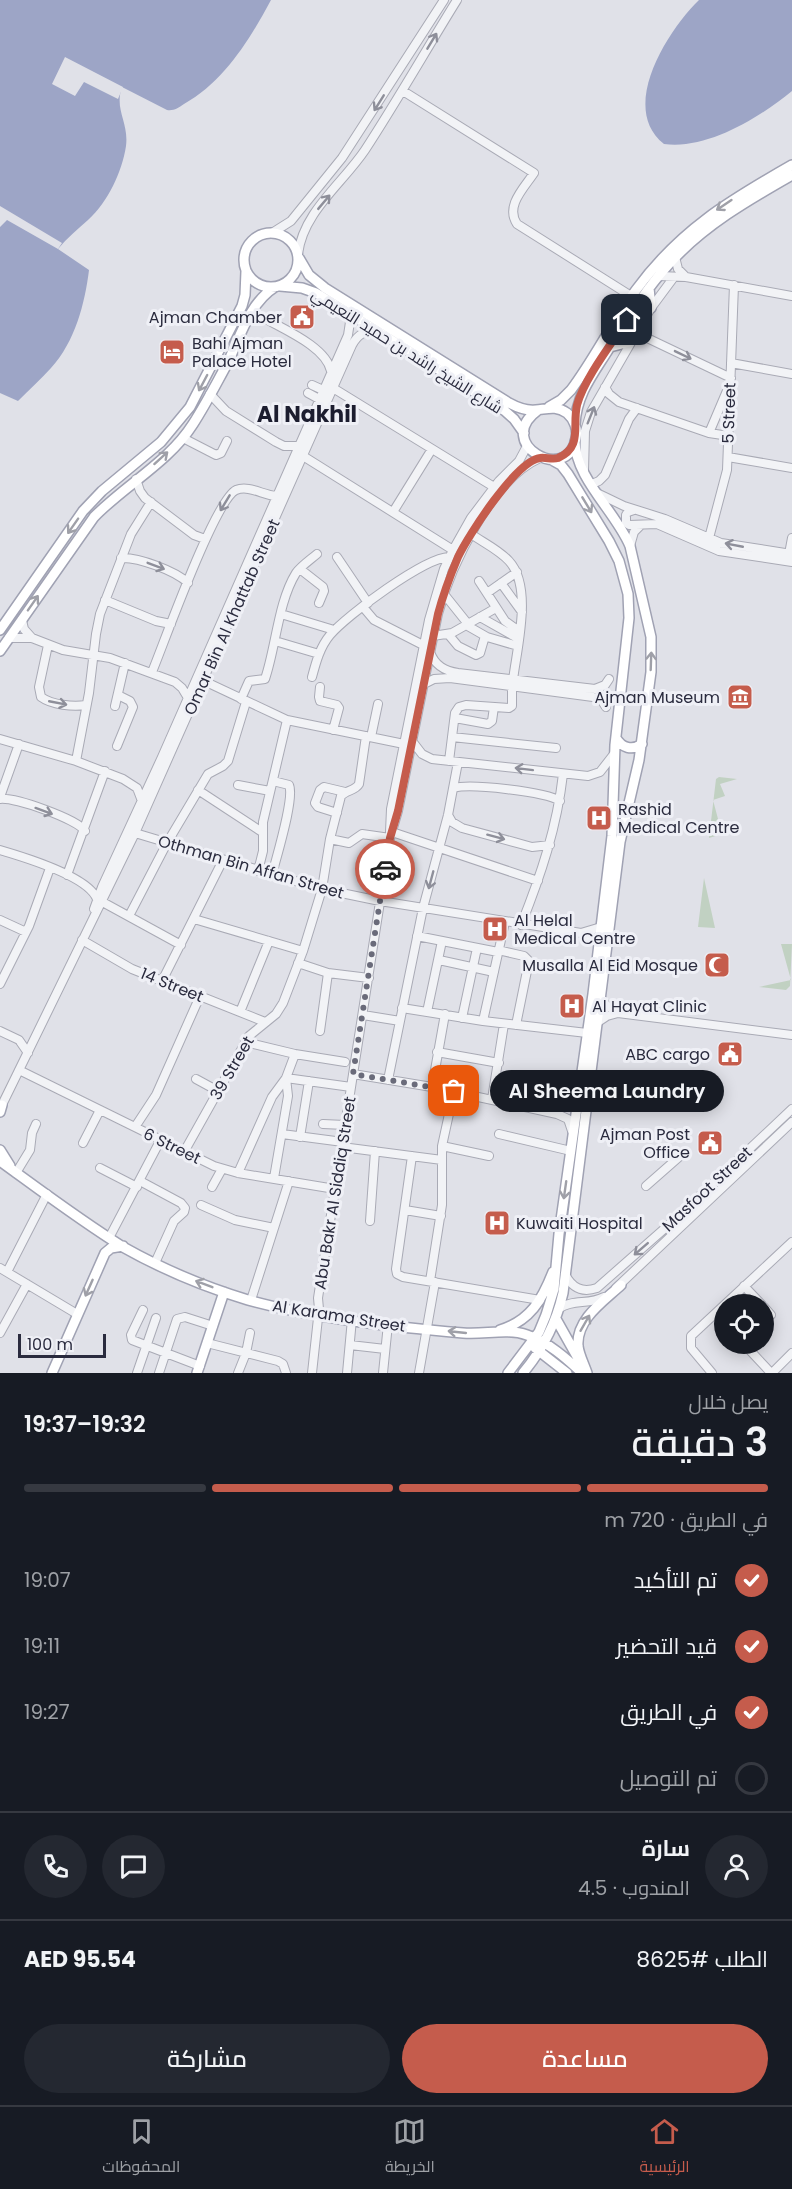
<!DOCTYPE html>
<html lang="ar">
<head>
<meta charset="utf-8">
<style>
	body { margin:0; font-family:Poppins,Cairo,sans-serif; background:#242831; color:#f1f3f6; direction:rtl; height:100vh; display:flex; flex-direction:column; font-size:22px; white-space:nowrap }
	* { box-sizing:border-box; margin:0 }
	p { font-size:20px; color:#9ea1a6 }
	.icon { flex:none; width:33px; height:33px; fill:none; stroke:currentColor; stroke-width:2; stroke-linecap:round; stroke-linejoin:round }
	.map { position:relative; height:1373px; overflow:hidden; direction:ltr }
	.sheet { display:flex; flex-direction:column; background:#171b24; flex:1 }
	.sheet>* { flex:none }
	.tools { position:absolute; left:714px; top:1294px; display:grid; gap:12px }
	.tools a { display:grid; place-items:center; width:60px; height:60px; border-radius:50%; background:#171b24; box-shadow:0 3px 15px #0003; font-size:30px }
	.scale { position:absolute; left:18px; bottom:15px; width:88px; box-sizing:border-box; padding-left:6px; border:3px solid #2a2b3e; border-top:0; font-size:16px; line-height:21px; white-space:nowrap; color:#2a2b3e; -webkit-text-stroke:4px #eff0f6; paint-order:stroke }
	.pin { position:absolute; display:grid; place-items:center; width:51px; height:51px; color:#fff; margin:-26px; border-radius:12px; box-shadow:0 3px 9px #0006 }
	.courier { position:absolute; display:grid; place-items:center; width:60px; height:60px; margin:-30px; border:4px solid #c55c4c; border-radius:50%; background:#fff; color:#222; box-shadow:0 2px 8px #0007 }
	.bubble { position:absolute; height:42px; border-radius:21px; background:#171b24; box-shadow:0 3px 15px #0003; font-size:20px; font-weight:600; line-height:42px; text-align:center; direction:rtl }
	.summary em { font-style:normal; font-weight:600 }
	.summary div { display:flex; flex-direction:column-reverse }
	.summary { display:flex; align-items:center; justify-content:space-between; height:102px; padding:0 24px }
	h1 { font-size:39px; font-weight:600; line-height:45px }
	.bar { display:grid; grid-template-columns:repeat(4,1fr); gap:9px 6px; align-content:center; height:72px; padding:0 24px }
	.bar i { height:8px; border-radius:4px; background:#363941 }
	.bar .selected { background:#c55c4c }
	.bar p { grid-column:span 4 }
	.line { display:flex; align-items:center; gap:15px; padding:0 24px; border-top:2px solid #363941 }
	.line div { flex:1 }
	.round { display:grid; place-items:center; flex:none; width:63px; height:63px; border-radius:32px; background:#242831 }
	ol { padding:0 24px; list-style:none }
	li { display:flex; align-items:center; gap:18px; height:66px }
	li p { margin-inline-start:auto }
	li .icon { padding:6px; border-radius:50%; background:#c55c4c; color:#fff; stroke-width:4 }
	li:last-child { color:#9ea1a6 }
	li i { width:33px; height:33px; border:3px solid #363941; border-radius:50% }
	.cta { display:flex; gap:12px; margin-top:auto; padding:12px 24px }
	.cta a { flex:1; height:69px; border-radius:36px; background:#c55c4c; color:#fff; font-size:24px; font-weight:600; line-height:69px; text-align:center }
	.cta a+a { background:#242831; color:#f1f3f6 }
	.dock { display:flex; justify-content:space-around; align-items:center; height:84px; border-top:2px solid #363941; background:#171b24; font-size:16px; color:#9ea1a6 }
	.dock a { display:grid; justify-items:center; gap:3px }
	.dock .selected { color:#c55c4c }
	.map>svg:first-child { display:block }
	.green { fill:#c1d1c2 }
	.water { fill:#9da5c6 }
	.pier { fill:#e0e1e8 }
	.lines { fill:none; stroke-linecap:round; stroke-linejoin:round }
	.minor-casing { stroke:#a9aab5; stroke-width:10 }
	.major-casing { stroke:#a0a2b3; stroke-width:12 }
	.minor { stroke:#f2f3f6; stroke-width:8 }
	.major { stroke:#fff; stroke-width:9 }
	.oneway { stroke:#8e8f9a }
	.oneway2 { stroke:#9fa0a8 }
	.done { stroke:#6a6b7a; stroke-width:6; stroke-dasharray:0 10.8 }
	.route { stroke:#c55c4c; stroke-width:8 }
	.labels { text-anchor:middle; dominant-baseline:central; stroke-width:6; stroke-linejoin:round; paint-order:stroke }
	.poi-label { font-size:16px; fill:#2a2b3e; stroke:#eff0f6; text-anchor:end }
	.street-label { font-size:16px; fill:#2a2b3e; stroke:#eff0f6 }
	.district-label { font-size:22px; font-weight:bold; fill:#1c1d2f; stroke:#eff0f6 }
</style>
</head>
<body>
<div class="map">
<svg width="792" height="1373" viewBox="0 0 792 1373">
	<rect width="100%" height="100%" fill="#e0e1e8"/>
	<path class="green" d="M719 777 737 779 720 784 725 796 713 800 722 834 709 838 716 779Z
		M704 878 715 928 698 927Z
		M781 944H792L790 986 786 990 759 987 791 980Z"/>
	<path class="water" d="M0 0H271C250 39 224 82 184 104 178 108 174 111 167 110L122 87C114 110 129 122 126 146 122 172 108 202 88 220 78 229 67 238 58 249L89 270C85 303 75 342 51 368 41 379 29 390 18 401L0 393Z
		M699 0H792V91C759 118 707 150 664 144 618 108 668 30 699 0Z"/>
	<path class="pier" d="M65 57 123 87 118 99 84 82 75 96 52 84Z
		M0 206 62 243 58 249 7 220 0 227Z"/>
	<g class="lines">
		<g class="minor-casing">
			<path id="minor" d="M403 91 534 173C524 188 505 206 517 224L631 296
				M272 233 291 221 342 158 444 0
				M298 254C303 212 343 183 365 150 397 101 426 50 457 0
				M675 257 678 269 686 277
				M658 276 686 277 792 296
				M264 318C285 330 326 347 331 371
				M634 336 645 337 731 378
				M731 363 792 374
				M312 385 323 390
				M605 387 609 394 619 402 709 433 729 436
				M333 388 494 487
				M308 393 319 399
				M210 394 226 411 276 442 284 446H298
				M709 433 729 386
				M183 438 216 455 221 453 227 441
				M303 456 453 550
				M728 457 792 468
				M584 471 585 431 591 412 651 308 674 277
				M136 479 140 491 145 498 194 535 205 539
				M592 484 599 481 605 475 629 419 637 408
				M597 493 624 506 665 519 721 543 792 554
				M634 510 628 512 626 515V523L629 525 657 524 719 551 792 562
				M393 512 432 449
				M471 534C484 543 499 550 509 561 533 587 517 647 513 680
				M709 538 727 470 734 285
				M630 546 634 532 641 525
				M789 554 792 538
				M337 557 368 603
				M121 558C138 557 176 571 188 583
				M300 569 323 587 324 591 319 603
				M479 581 505 621 519 631
				M501 583 522 612
				M487 593 517 572
				M444 594 468 624
				M105 600 156 621 171 624
				M363 607 374 620 423 645
				M281 614 334 630
				M480 617 519 639
				M22 620 24 629 32 638
				M466 625 487 637 518 646
				M448 634 458 646 476 655 480 653 485 636
				M433 636 452 633 496 608
				M9 638H32L63 650 110 658 175 682 182 688 188 698
				M275 641 319 654
				M48 645 39 687 41 697C52 705 73 707 86 705
				M430 652C435 666 445 671 458 673L595 689 605 685 609 679
				M152 672C164 643 215 500 236 490 249 485 263 495 276 496
				M312 677C316 662 320 647 330 635 347 615 424 558 449 557
				M204 681 287 720 404 744
				M424 684 434 679 450 678 593 697 602 701 606 707
				M320 687 319 697 320 701 337 705 339 708 333 730
				M241 699 249 681 265 679C276 647 278 602 296 573 301 566 310 560 317 554
				M115 706 125 663
				M455 718 488 724 492 721 494 707
				M371 737 378 704
				M452 737 556 748
				M0 739 76 761 123 779 137 788 142 801
				M412 741 422 754 432 759 588 776 600 772 614 754
				M117 746 133 707 130 701 118 695
				M76 761 89 693 96 634 100 614 131 534 151 502
				M449 761 455 713 459 707 466 705 509 708 512 706V686
				M238 785 270 791
				M454 788C470 783 546 792 560 801
				M198 790 262 832
				M0 797 19 744
				M0 799C15 797 77 819 85 831
				M337 813 318 807 315 803 320 790 324 787 345 792
				M448 815 452 822 462 828 532 847 550 845
				M390 832 391 809 429 620 444 569 453 550 471 518 499 481 519 461 527 446
				M392 832 538 881
				M135 833 322 889 380 901 581 933 599 943
				M330 839 349 843 362 834 390 838
				M0 850C24 857 88 876 97 899L181 945
				M258 871 263 851V822L287 720
				M67 875 105 771
				M272 875C276 858 295 798 289 785L273 781
				M94 909 102 887 162 757 348 335 350 322 346 312
				M129 916 167 843 208 774 223 766 228 761 246 702
				M194 919 303 951
				M0 920 26 932
				M521 925C541 875 557 827 563 774
				M581 933 601 927
				M417 936 498 952
				M82 940 132 969 265 1022
				M498 950 524 956 529 961 516 1025
				M439 960 494 972
				M298 963 328 973 369 978
				M162 981 223 860
				M0 984 29 926 50 868
				M601 998 606 1005 618 1013 792 1035
				M402 1008 483 1021 587 1033
				M240 1012 269 941
				M427 1012 442 941
				M363 1015 400 1021
				M462 1018 477 948
				M483 1021 505 922
				M598 1022 607 1016 618 1013
				M0 1031 19 1040 28 1053
				M320 1031 328 973
				M245 1042 295 1054 345 1062
				M437 1052 499 1063
				M19 1070 214 1166 238 1173 335 1189
				M353 1074 432 1087 557 1114 568 1119 572 1131
				M196 1079 218 1091
				M388 1080 423 908 448 815 458 762
				M432 1087 445 1014
				M492 1099 504 1024
				M0 1109 135 833 352 345C358 334 365 330 377 332
				M323 1124 345 1125
				M135 1127 156 1095 200 996
				M282 1134 343 1142
				M499 1134 571 1151
				M300 1137 309 1081
				M83 1143 100 1110
				M442 1146 489 1156
				M342 1147 442 1160
				M184 1152 249 1036 276 1014 283 1003 303 951 322 889 330 839 341 796C346 790 355 791 359 784L366 736
				M412 1156 396 1269 397 1274 403 1277 540 1300
				M100 1168 137 1187
				M16 1173 30 1150 32 1133 36 1124
				M238 1173 272 1097 286 1078 295 1054
				M274 1178 288 1096 286 1078 351 1087
				M140 1181 181 1203 185 1208 184 1212 174 1221 155 1263
				M646 1186 679 1157
				M212 1187 222 1169
				M201 1205 235 1220 274 1228
				M405 1210 441 1216
				M370 1221 375 1151
				M109 1238 160 1141
				M0 1268 77 1314
				M7 1272 47 1194
				M565 1274C572 1288 582 1293 597 1288L672 1222 792 1109
				M430 1281 442 1205V1146L454 1091
				M744 1286 762 1305
				M616 1288 792 1122
				M251 1300 289 1181
				M764 1307 771 1315
				M560 1308C573 1299 589 1305 604 1297
				M143 1310 131 1335 132 1340 200 1366
				M716 1313 724 1322
				M0 1333 27 1284
				M207 1343 278 1361 283 1364 286 1373
				M744 1344 771 1373
				M350 1345 385 1349
				M137 1373 156 1318
				M159 1373 177 1319 185 1317 213 1326
				M238 1373 246 1353 250 1333
				M312 1373 319 1309 318 1298 390 838 398 811 438 614C451 565 492 479 540 458
				M347 1373 352 1319
				M383 1373 388 1324
				M419 1373 435 1282
				M712 1373 691 1348V1336L792 1242
				M772 1373 792 1353"/>
		</g>
		<g class="major-casing">
			<path id="major" d="M244 260a27 27 0 1 1 54 0a27 27 0 1 1-54 0Z
				M299 258 309 275 325 288 509 403C518 408 526 411 536 410 547 409 556 405 567 413 574 419 578 429 576 438 568 486 492 443 538 410
				M280 286 302 288 316 293 505 411 514 419 524 433
				M649 288 651 308
				M610 347 630 342
				M549 407 561 400 571 390C595 358 612 322 636 290 680 230 729 201 792 165
				M575 425C576 395 593 374 608 350 627 320 645 290 669 264 703 226 748 200 792 175
				M0 630 83 511 102 491 161 442 190 407 242 306 245 295 246 271
				M0 651 94 517C125 485 169 462 193 424 206 404 216 384 227 364 240 338 249 303 275 287
				M616 738C622 748 632 751 642 744
				M0 1112 2 1105
				M0 1150 10 1166
				M0 1161C40 1190 81 1221 123 1247 162 1269 205 1287 248 1300 316 1319 394 1327 463 1333 484 1335 507 1328 527 1335 548 1342 566 1358 582 1373
				M556 1319 579 1360
				M500 1330C530 1321 542 1300 553 1272
				M535 1348 567 1373
				M52 1373 105 1253 111 1248 123 1246
				M197 1373 224 1292
				M508 1373 539 1332 546 1315 554 1289 559 1234 593 994 612 836 615 745 629 618 628 594 619 561 609 541 568 474 561 465 552 460
				M523 1373C543 1349 556 1324 563 1293L620 842 639 760 651 672V637L630 546C616 512 575 478 575 441
				M587 1373C584 1364 579 1355 578 1346 576 1319 604 1301 621 1285"/>
		</g>
		<use href="#minor" class="minor"/>
		<use href="#major" class="major"/>
	</g>
	<defs><path id="oneway-shaft" d="M-6 0H5M1.5-3L5.5 0L1.5 3" fill="none" stroke-width="1.6" stroke-linecap="round" stroke-linejoin="round" transform="scale(1.5)"/></defs>
	<g class="oneway">
		<use href="#oneway-shaft" transform="translate(432 41) rotate(-59)"/>
		<use href="#oneway-shaft" transform="translate(379 103) rotate(122)"/>
		<use href="#oneway-shaft" transform="translate(324 202) rotate(-50)"/>
		<use href="#oneway-shaft" transform="translate(683 355) rotate(26)"/>
		<use href="#oneway-shaft" transform="translate(591 415) rotate(-68)"/>
		<use href="#oneway-shaft" transform="translate(225 503) rotate(121)"/>
		<use href="#oneway-shaft" transform="translate(734 545) rotate(-169)"/>
		<use href="#oneway-shaft" transform="translate(156 566) rotate(21)"/>
		<use href="#oneway-shaft" transform="translate(58 703) rotate(11)"/>
		<use href="#oneway-shaft" transform="translate(524 769) rotate(-173)"/>
		<use href="#oneway-shaft" transform="translate(44 811) rotate(20)"/>
		<use href="#oneway-shaft" transform="translate(496 837) rotate(15)"/>
		<use href="#oneway-shaft" transform="translate(431 880) rotate(105)"/>
		<use href="#oneway-shaft" transform="translate(641 1249) rotate(139)"/>
	</g>
	<g class="oneway2">
		<use href="#oneway-shaft" transform="translate(724 205) rotate(146)"/>
		<use href="#oneway-shaft" transform="translate(203 383) rotate(118)"/>
		<use href="#oneway-shaft" transform="translate(161 458) rotate(-42)"/>
		<use href="#oneway-shaft" transform="translate(587 505) rotate(59)"/>
		<use href="#oneway-shaft" transform="translate(73 526) rotate(125)"/>
		<use href="#oneway-shaft" transform="translate(33 603) rotate(-55)"/>
		<use href="#oneway-shaft" transform="translate(651 661) rotate(-88)"/>
		<use href="#oneway-shaft" transform="translate(565 1190) rotate(98)"/>
		<use href="#oneway-shaft" transform="translate(204 1284) rotate(-159)"/>
		<use href="#oneway-shaft" transform="translate(89 1288) rotate(114)"/>
		<use href="#oneway-shaft" transform="translate(585 1323) rotate(-60)"/>
		<use href="#oneway-shaft" transform="translate(457 1332) rotate(-174)"/>
	</g>
	<g class="lines">
		<path class="done" d="M385 869 353 1074 454 1091"/>
		<path class="route" d="M385 869 390 838 398 811 438 614C443 595 450 576 458 557 468 536 516 461 540 458 546 457 552 460 558 458 583 447 572 426 577 405 584 379 612 343 627 320"/>
	</g>
	<defs>
		<g id="civic-square" transform="scale(1.35)"><rect x="-9" y="-9" width="18" height="18" rx="4" fill="#c55c4c" stroke="#eff0f6"/><path d="M-.6-6.5H3V-4.5H.6V-3L4-1V1h2V6H-6V1h2V-1L-.6-3ZM-1.2 2.5V6h2.4V2.5Z" fill="#fff"/></g>
		<g id="hotel-square" transform="scale(1.35)"><rect x="-9" y="-9" width="18" height="18" rx="4" fill="#c55c4c" stroke="#eff0f6"/><path d="M-6-4.5h1.5V1H6V5H4.5V3h-9V5H-6ZM-4 0a1.8 1.8 0 1 1 3.6 0ZM.5 0V-2.5h3Q6-2.5 6 0Z" fill="#fff"/></g>
		<g id="museum-square" transform="scale(1.35)"><rect x="-9" y="-9" width="18" height="18" rx="4" fill="#c55c4c" stroke="#eff0f6"/><path d="M0-6L6-3V-2H-6V-3ZM-5-1h2V3h-2ZM-1-1h2V3h-2ZM3-1h2V3H3ZM-6 4H6V6H-6Z" fill="#fff"/></g>
		<g id="hospital-square" transform="scale(1.35)"><rect x="-9" y="-9" width="18" height="18" rx="4" fill="#c55c4c" stroke="#eff0f6"/><path d="M-5-5h3v3.5h4V-5h3V5h-3V1.5h-4V5h-3Z" fill="#fff"/></g>
		<g id="mosque-square" transform="scale(1.35)"><rect x="-9" y="-9" width="18" height="18" rx="4" fill="#c55c4c" stroke="#eff0f6"/><path d="M3.5-4.9A6 6 0 1 0 3.5 4.9A5 5 0 1 1 3.5-4.9Z" fill="#fff"/></g>
	</defs>
	<g fill-rule="evenodd">
		<use href="#civic-square" x="302" y="317"/>
		<use href="#hotel-square" x="172" y="352"/>
		<use href="#museum-square" x="740" y="697"/>
		<use href="#hospital-square" x="599" y="818"/>
		<use href="#hospital-square" x="495" y="929"/>
		<use href="#mosque-square" x="717" y="965"/>
		<use href="#hospital-square" x="572" y="1006"/>
		<use href="#civic-square" x="730" y="1054"/>
		<use href="#civic-square" x="710" y="1143"/>
		<use href="#hospital-square" x="497" y="1223"/>
	</g>
	<g class="labels">
		<g class="poi-label">
			<text x="282" y="317">Ajman Chamber</text>
			<text x="192" y="343" text-anchor="start">Bahi Ajman<tspan x="192" dy="18">Palace Hotel</tspan></text>
			<text x="720" y="697">Ajman Museum</text>
			<text x="618" y="809" text-anchor="start">Rashid<tspan x="618" dy="18">Medical Centre</tspan></text>
			<text x="514" y="920" text-anchor="start">Al Helal<tspan x="514" dy="18">Medical Centre</tspan></text>
			<text x="698" y="965">Musalla Al Eid Mosque</text>
			<text x="592" y="1006" text-anchor="start">Al Hayat Clinic</text>
			<text x="710" y="1054">ABC cargo</text>
			<text x="690" y="1134">Ajman Post<tspan x="690" dy="18">Office</tspan></text>
			<text x="516" y="1223" text-anchor="start">Kuwaiti Hospital</text>
		</g>
		<g class="street-label">
			<text transform="translate(407 351) rotate(32)">شارع الشيخ راشد بن حميد النعيمي</text>
			<text transform="translate(729 413) rotate(-88)">5 Street</text>
			<text transform="translate(232 617) rotate(-66)">Omar Bin Al Khattab Street</text>
			<text transform="translate(251 867) rotate(16)">Othman Bin Affan Street</text>
			<text transform="translate(172 985) rotate(22)">14 Street</text>
			<text transform="translate(232 1068) rotate(-60)">39 Street</text>
			<text transform="translate(172 1146) rotate(26)">6 Street</text>
			<text transform="translate(707 1189) rotate(-43)">Masfoot Street</text>
			<text transform="translate(335 1193) rotate(-81)">Abu Bakr Al Siddiq Street</text>
			<text transform="translate(339 1316) rotate(9)">Al Karama Street</text>
		</g>
		<g class="district-label">
			<text x="307" y="414">Al Nakhil</text>
		</g>
	</g>
</svg>
<div class="tools">
<a><svg class="icon" aria-label="locate" viewBox="0 0 24 24"><circle cx="12" cy="12" r="6"/><path d="M12 2v4M12 18v4M2 12h4M18 12h4"/></svg></a>
</div>
<div class="scale">100 m</div>
<div class="pin" style="left:454px;top:1091px;background:#ea580c"><svg class="icon" aria-label="bag" viewBox="0 0 24 24"><path d="M5 8h14l-1 12H6zM9 8a3 3 0 0 1 6 0"/></svg></div>
<div class="pin" style="left:627px;top:320px;background:#1f2937"><svg class="icon" aria-label="home" viewBox="0 0 24 24"><path d="M3 11l9-7 9 7M6 9v11h12V9"/></svg></div>
<div class="courier" style="left:385px;top:869px"><svg class="icon" aria-label="car" viewBox="0 0 24 24"><path d="M5 17H2v-5l4-1 3-4h7l3 4 3 1v5h-3M9 17h6M6 11h13"/><circle cx="7" cy="17" r="2"/><circle cx="17" cy="17" r="2"/></svg></div>
<div class="bubble" style="left:490px;top:1070px;width:234px">Al Sheema Laundry</div>
</div>
<section class="sheet">
<div class="summary"><div><h1>3 دقيقة</h1><p>يصل خلال</p></div><em>19:32–19:37</em></div>
<div class="bar"><i class="selected"></i><i class="selected"></i><i class="selected"></i><i></i><p>في الطريق · 720 m</p></div>
<ol>
<li><svg class="icon" aria-label="check" viewBox="0 0 24 24"><path d="M5 12l5 5 9-10"/></svg>تم التأكيد<p>19:07</p></li>
<li><svg class="icon" aria-label="check" viewBox="0 0 24 24"><path d="M5 12l5 5 9-10"/></svg>قيد التحضير<p>19:11</p></li>
<li><svg class="icon" aria-label="check" viewBox="0 0 24 24"><path d="M5 12l5 5 9-10"/></svg>في الطريق<p>19:27</p></li>
<li><i></i>تم التوصيل</li>
</ol>
<div class="line" style="height:108px"><a class="round"><svg class="icon" aria-label="person" viewBox="0 0 24 24"><circle cx="12" cy="8" r="4"/><path d="M4 21q1-7 8-7t8 7"/></svg></a><div><b>سارة</b><p>المندوب · 4.5</p></div><a class="round"><svg class="icon" aria-label="chat" viewBox="0 0 24 24"><path d="M4 5h16v11H9l-5 4z"/></svg></a><a class="round"><svg class="icon" aria-label="phone" viewBox="0 0 24 24"><path d="M5 4h4l2 5-3 2q2 4 5 5l2-3 5 2v4C11 20 4 13 5 4z"/></svg></a></div>
<div class="line" style="height:78px"><div>الطلب #8625</div><b>AED 95.54</b></div>
<div class="cta"><a>مساعدة</a><a>مشاركة</a></div>
</section>
<nav class="dock">
<a class="selected"><svg class="icon" aria-label="home" viewBox="0 0 24 24"><path d="M3 11l9-7 9 7M6 9v11h12V9"/></svg>الرئيسية</a>
<a><svg class="icon" aria-label="map" viewBox="0 0 24 24"><path d="M3 6l6-2 6 2 6-2v14l-6 2-6-2-6 2zM9 4v14M15 6v14"/></svg>الخريطة</a>
<a><svg class="icon" aria-label="saved" viewBox="0 0 24 24"><path d="M7 4h10v16l-5-4-5 4z"/></svg>المحفوظات</a>
</nav>
</body>
</html>
